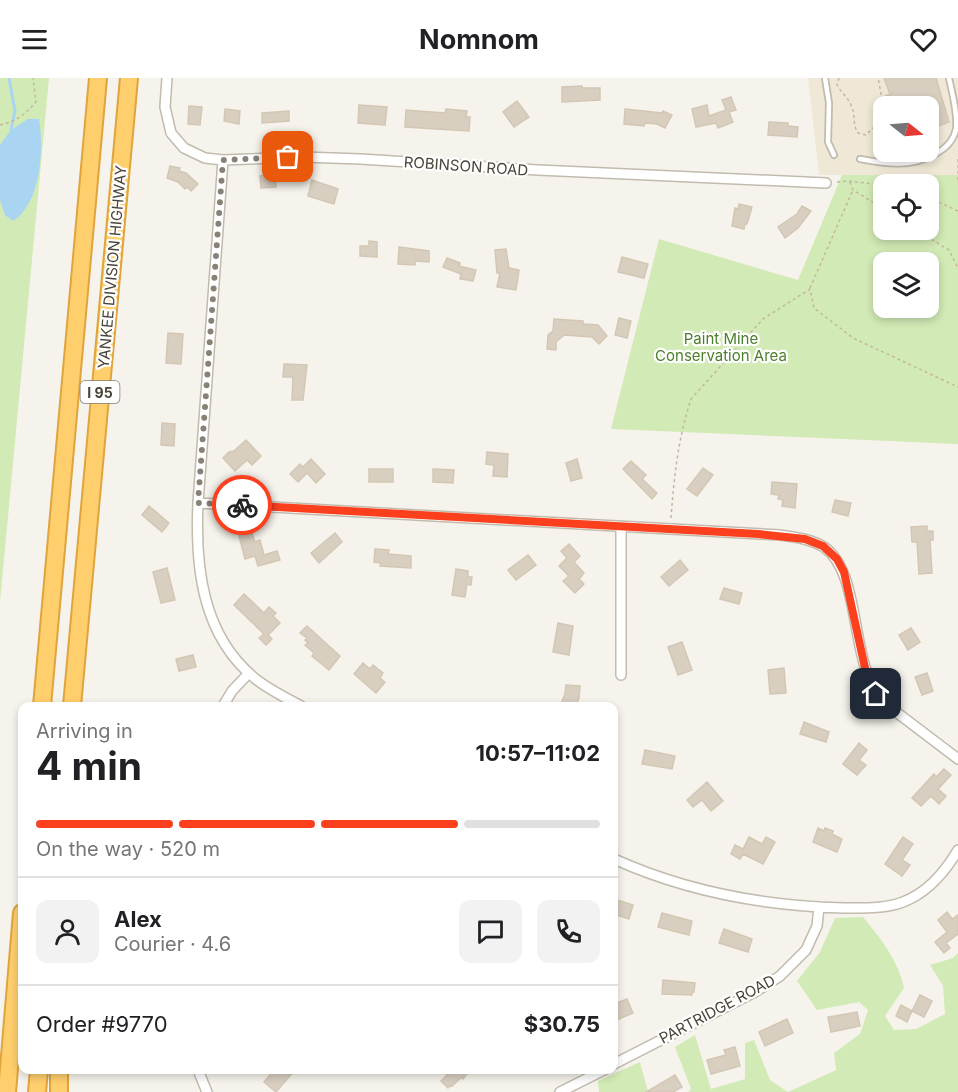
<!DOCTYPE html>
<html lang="en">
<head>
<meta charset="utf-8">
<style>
	body { margin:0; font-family:Inter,sans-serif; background:#f2f2f2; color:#202124; height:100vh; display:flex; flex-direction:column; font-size:22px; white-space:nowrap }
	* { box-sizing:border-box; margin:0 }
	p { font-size:20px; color:#757577 }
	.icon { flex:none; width:33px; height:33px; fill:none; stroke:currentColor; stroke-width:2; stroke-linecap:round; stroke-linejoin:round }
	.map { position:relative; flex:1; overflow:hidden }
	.sheet { position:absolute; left:18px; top:624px; width:600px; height:372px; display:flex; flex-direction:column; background:#fff; border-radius:12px; box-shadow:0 3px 9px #0003 }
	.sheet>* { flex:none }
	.needle { width:39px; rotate:107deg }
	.fabs { position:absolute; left:873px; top:18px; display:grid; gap:12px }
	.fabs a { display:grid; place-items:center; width:66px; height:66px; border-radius:12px; background:#fff; box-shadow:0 3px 9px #0003; font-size:30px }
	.pin { position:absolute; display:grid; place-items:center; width:51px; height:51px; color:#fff; margin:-26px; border-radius:12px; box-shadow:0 3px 9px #0006 }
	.courier { position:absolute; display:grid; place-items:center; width:60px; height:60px; margin:-30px; border:4px solid #fc3f1d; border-radius:50%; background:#fff; color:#222; box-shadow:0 2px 8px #0007 }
	.head em { font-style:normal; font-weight:700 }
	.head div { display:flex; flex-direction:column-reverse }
	.head { display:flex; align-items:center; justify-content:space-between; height:102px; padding:0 18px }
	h1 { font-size:39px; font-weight:700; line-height:45px }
	.bar { display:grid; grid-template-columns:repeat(4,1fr); gap:9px 6px; align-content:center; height:72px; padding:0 18px }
	.bar i { height:8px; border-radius:4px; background:#e0e0e0 }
	.bar .active { background:#fc3f1d }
	.bar p { grid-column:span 4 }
	.line { display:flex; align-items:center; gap:15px; padding:0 18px; border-top:2px solid #e0e0e0 }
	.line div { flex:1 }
	.round { display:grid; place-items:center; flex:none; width:63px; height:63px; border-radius:12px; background:#f2f2f2 }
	header { display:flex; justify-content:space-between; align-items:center; height:78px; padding:0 18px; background:#fff; font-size:27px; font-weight:700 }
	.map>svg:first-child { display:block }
	.education { fill:#efe8d6; fill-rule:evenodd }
	.green { fill:#d2eab5; fill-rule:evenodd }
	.water { fill:#a9d4f2 }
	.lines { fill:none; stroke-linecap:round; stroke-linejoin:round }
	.stream { stroke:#a9d4f2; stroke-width:3 }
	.building { fill:#d8cfc1; stroke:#d3c7b4; stroke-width:1.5 }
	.lane-casing { stroke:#c2bbae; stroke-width:8 }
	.street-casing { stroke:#c2bbae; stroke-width:12 }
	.highway-casing { stroke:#e0a43c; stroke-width:20 }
	.path { stroke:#c4b79f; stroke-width:1.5; stroke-dasharray:3 3; stroke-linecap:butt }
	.lane { stroke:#fff; stroke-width:4.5 }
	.street { stroke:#fff; stroke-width:9 }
	.highway { stroke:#ffcf6e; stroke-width:16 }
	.done { stroke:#878178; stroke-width:6; stroke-dasharray:0 10.8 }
	.route { stroke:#fc3f1d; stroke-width:8 }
	.labels { text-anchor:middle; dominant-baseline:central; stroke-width:4.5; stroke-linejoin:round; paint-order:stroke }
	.shield { fill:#fff; stroke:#817c74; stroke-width:1.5 }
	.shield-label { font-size:14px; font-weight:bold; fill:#4b4439 }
	.street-label { font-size:15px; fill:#4b4439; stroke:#fff }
	.park-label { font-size:15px; fill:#4a7f2a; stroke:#fff }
</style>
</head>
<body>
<header><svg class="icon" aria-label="menu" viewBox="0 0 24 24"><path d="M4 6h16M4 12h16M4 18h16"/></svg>Nomnom<svg class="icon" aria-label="heart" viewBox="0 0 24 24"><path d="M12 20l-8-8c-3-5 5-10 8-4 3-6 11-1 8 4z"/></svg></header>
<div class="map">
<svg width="958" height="1014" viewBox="0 0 958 1014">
	<rect width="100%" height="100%" fill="#f6f3ec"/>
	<path class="education" d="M808 0H958V97H819ZM884 28H928V74H884Z"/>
	<path class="green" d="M0 0H49L0 524Z
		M842 97H958V366L611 351 659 161 798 202ZM884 106H928V152H884ZM928 184V230H884V184Z
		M863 839C881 861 898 882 904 910L885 938 894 952 916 951 945 936 943 908 930 887 953 880 958 875V1014H688L691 1011 675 969 695 957 711 1011 745 1001V965L754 962 770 1002 788 1014 836 992 834 975 860 956 868 932 859 924 817 932 797 903 820 874 835 840Z
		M640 984 648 1014H599L598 1003Z"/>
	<path class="water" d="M28 41H39C44 71 41 125 13 143L5 137 0 122V67L11 52Z"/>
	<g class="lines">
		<path class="stream" d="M9 0 15 33 11 52"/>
	</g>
	<path class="building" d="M884 0H936L949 44 928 52V28H882L879 21 890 16Z
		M582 8V10H600V22L562 24V9Z
		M731 19 736 32 729 34 733 44 718 50 716 45 696 49 692 31 707 27 709 38 726 32 722 22Z
		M517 23 529 39 514 49 503 34Z
		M359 27 387 29 385 47 358 45Z
		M189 28 202 29 200 47 188 46Z
		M225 31 240 33 239 46 224 43Z
		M446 31 467 33 466 39H470L469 53 405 49 406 32 445 35Z
		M625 31 662 35 663 33 672 37 665 50 657 46 645 45 644 48 624 46Z
		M289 33V43L262 45V35Z
		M769 44 788 45V48L798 49 797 59 768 57Z
		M170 88 180 90 179 93 186 95 198 106 191 113 187 109 185 111 178 104 167 100Z
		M275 96 276 109 261 110 260 98Z
		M312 102 338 111 334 126 308 118Z
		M739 126 752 129 747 146H745L744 151 732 148 735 130 738 131Z
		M802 128 811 133 798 150 785 160 778 149 797 136Z
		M369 163 377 164V179L360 178V168H369Z
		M399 169 429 173V184L415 183V187L398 186Z
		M506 171 509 190 519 192 516 212 497 209 500 195H497L495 172Z
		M622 179 648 186 644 200 618 194Z
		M447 180 460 185 459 188 476 192 473 203 460 201 461 196 443 189Z
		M619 240 631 243 627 260 615 257Z
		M554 241 583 243V246L598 247 607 258 599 266 592 259 564 257 556 264V272L547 271 548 257 553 253Z
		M168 255 183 256 181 286 166 285Z
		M284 286 307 287 303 322H292L293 299H283Z
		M162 345 175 346 174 368 161 367Z
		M246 362 261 378 252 387 247 382 235 393 223 380 229 374 234 373Z
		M487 374 508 376 507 399 493 398 494 387 486 386Z
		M311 381 325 396 316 405 307 395 298 404 290 396 300 386 303 389Z
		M577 381 582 400 571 403 566 385Z
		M631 383 646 397 642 401 657 415 652 421 623 391Z
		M703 390 713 397 697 418 687 411Z
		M369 391H393V404H369Z
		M433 391 454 392 453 405 433 404Z
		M772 404 797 406 795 430 782 428 783 422 778 421 779 417 771 416Z
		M835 422 851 425 848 438 832 434Z
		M149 428 169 445 162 454 142 437Z
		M927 448V453H933V462H930L932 495 919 496 917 464H912L911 449Z
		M250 450 255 464 260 462 264 477 277 473 280 482 258 488 255 478 245 481 238 454Z
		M335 455 342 464 319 485 311 475Z
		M569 466 580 478 574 484 584 495 579 501 584 506 575 515 563 503 569 498 559 488 567 480 561 473Z
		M375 471 389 472 388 476 411 478V490L380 488 381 485 374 484Z
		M528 477 536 487 516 502 508 492Z
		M680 482 688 492 669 508 661 499Z
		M167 490 175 522 161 525 153 494Z
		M456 491 468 493V499H472L471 507 467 506 465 519 452 517Z
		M724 510 742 515 739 526 720 521Z
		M244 516 264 535 269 529 276 535 273 538 280 545 268 557 272 561 266 567 259 560 264 556 234 527Z
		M558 545 573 548 569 577 553 574Z
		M307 548 340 578 329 592 312 578 314 575 305 567 308 565 305 562 307 560 300 555Z
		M911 550 920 564 908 572 899 557Z
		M682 564 692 592 678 597 668 569Z
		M193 577 196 589 179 593 176 581Z
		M363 585 370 591 373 587 383 595 380 600 385 604 376 615 354 596Z
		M784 590 786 615 770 616 768 592Z
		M927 595 933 613 922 617 915 599Z
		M566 607 580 608 579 620 576 628H560L565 616Z
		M804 644 829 654 826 664 800 656Z
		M859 665 867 672 859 682 866 687 857 697 843 686Z
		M645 672 675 678 672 691 642 686Z
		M944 691 951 697 938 711 946 718 939 726 931 718 921 728 912 720 934 696 936 699Z
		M707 704 723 723 711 733 702 722 693 729 687 722Z
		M818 750 824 753 825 750 833 753 832 756 842 761 837 774 813 764Z
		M749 759 762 766 766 759 775 764 763 786 743 776 740 781 731 776 735 767 743 771Z
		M903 759 913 766 902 782 910 787 902 798 885 786Z
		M614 821 633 827 629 841 614 836Z
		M947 834 952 841 958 837V856L946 865 950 870 944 875 935 864 947 854 938 842Z
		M662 835 692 843 689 857 658 849Z
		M724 851 752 861 748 874 719 865Z
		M663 902 695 905 694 914H692V917L662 916Z
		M920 917 932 923 924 939 912 933 907 944 896 938 901 927 912 933Z
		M627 921 633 935 614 943V926Z
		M857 934 860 948 831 954 828 939Z
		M787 941 793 955 765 968 759 954Z
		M735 969 740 988 711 996 707 982 726 977 724 972Z
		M274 992H295L276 1014 264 1004Z
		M442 992H470L463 1001 462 999 452 1008 451 1007 448 1010 441 1003 447 997Z
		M675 997 682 1009 673 1014H646Z"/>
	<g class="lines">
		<g class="lane-casing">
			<path id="lane" d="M825 0 829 25 828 64 834 77
				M860 81C887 86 912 90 937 75 946 70 954 62 956 51 958 35 952 15 949 0"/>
		</g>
		<g class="street-casing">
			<path id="street" d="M167 0 165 29 171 55 184 70 205 80 223 82 304 79 360 81 538 92 826 105
				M223 82 198 425C195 489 202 559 257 602 270 612 286 620 301 628
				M198 425 780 457C795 459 811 461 824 469 863 496 848 585 883 624L958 681
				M621 448V597
				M223 628 232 613 249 595
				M614 781C685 813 766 828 844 830 863 830 885 831 903 824 927 815 945 794 958 772
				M614 986 755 914 780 898 806 872 817 848 819 829
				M198 992 207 1014
				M560 1014 604 992"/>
		</g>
		<g class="highway-casing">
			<path id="highway" d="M42 628 98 0
				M72 628 129 0
				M7 1014 22 835
				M37 1014 39 992
				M59 1014V992"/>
		</g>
		<path class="path" d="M839 0 837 7C841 14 848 20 851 27 856 37 852 46 858 55L866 57 877 46 881 15 878 0
			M0 47C15 44 26 36 36 24L33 0
			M958 81V103
			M837 104 847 103 884 107
			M850 104 853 112 884 131
			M928 119 958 133
			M916 152 949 172 958 190
			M810 210 853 112
			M671 440C674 400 678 360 691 321L763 241 810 211 814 230 853 260 958 309"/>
		<use href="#lane" class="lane"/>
		<use href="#street" class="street"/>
		<use href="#highway" class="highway"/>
	</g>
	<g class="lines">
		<path class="done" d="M242 427 198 425 223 82 288 79"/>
		<path class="route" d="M242 427 758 456 805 461 823 468 837 481 844 494 867 599 876 616"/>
	</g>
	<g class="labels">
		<rect class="shield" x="80.5" y="303" width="39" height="22" rx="4.5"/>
		<g class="shield-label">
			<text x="100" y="314">I 95</text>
		</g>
		<g class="street-label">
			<text transform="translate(466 88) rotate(4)">ROBINSON ROAD</text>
			<text transform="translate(112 189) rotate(-85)">YANKEE DIVISION HIGHWAY</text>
			<text transform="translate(717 931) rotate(-28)">PARTRIDGE ROAD</text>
		</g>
		<g class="park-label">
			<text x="721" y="260">Paint Mine<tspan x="721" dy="17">Conservation Area</tspan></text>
		</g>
	</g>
</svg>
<div class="fabs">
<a><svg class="needle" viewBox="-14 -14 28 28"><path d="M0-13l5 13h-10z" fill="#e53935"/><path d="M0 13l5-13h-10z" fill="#757577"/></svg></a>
<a><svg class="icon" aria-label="locate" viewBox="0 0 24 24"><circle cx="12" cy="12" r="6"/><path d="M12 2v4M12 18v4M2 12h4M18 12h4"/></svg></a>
<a><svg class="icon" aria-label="layers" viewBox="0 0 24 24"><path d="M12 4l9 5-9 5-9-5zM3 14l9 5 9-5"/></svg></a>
</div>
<div class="pin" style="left:288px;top:79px;background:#ea580c"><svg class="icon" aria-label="bag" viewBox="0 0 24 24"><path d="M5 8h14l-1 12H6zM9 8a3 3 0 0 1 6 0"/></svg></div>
<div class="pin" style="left:876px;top:616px;background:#1f2937"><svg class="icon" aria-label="home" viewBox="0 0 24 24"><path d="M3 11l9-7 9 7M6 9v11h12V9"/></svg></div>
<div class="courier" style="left:242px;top:427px"><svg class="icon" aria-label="bike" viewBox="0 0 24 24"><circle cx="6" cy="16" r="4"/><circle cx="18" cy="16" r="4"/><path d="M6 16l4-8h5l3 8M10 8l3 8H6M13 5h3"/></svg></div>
<section class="sheet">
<div class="head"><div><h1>4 min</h1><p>Arriving in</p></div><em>10:57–11:02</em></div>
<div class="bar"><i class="active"></i><i class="active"></i><i class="active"></i><i></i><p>On the way · 520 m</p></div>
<div class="line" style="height:108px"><a class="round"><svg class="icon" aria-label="person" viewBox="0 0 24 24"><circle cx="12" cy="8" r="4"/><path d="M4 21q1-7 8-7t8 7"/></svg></a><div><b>Alex</b><p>Courier · 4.6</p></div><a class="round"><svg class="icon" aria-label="chat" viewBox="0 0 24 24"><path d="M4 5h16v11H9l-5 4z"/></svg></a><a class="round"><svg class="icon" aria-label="phone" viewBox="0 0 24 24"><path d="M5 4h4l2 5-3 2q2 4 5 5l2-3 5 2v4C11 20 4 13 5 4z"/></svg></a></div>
<div class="line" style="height:78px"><div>Order #9770</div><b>$30.75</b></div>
</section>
</div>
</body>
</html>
